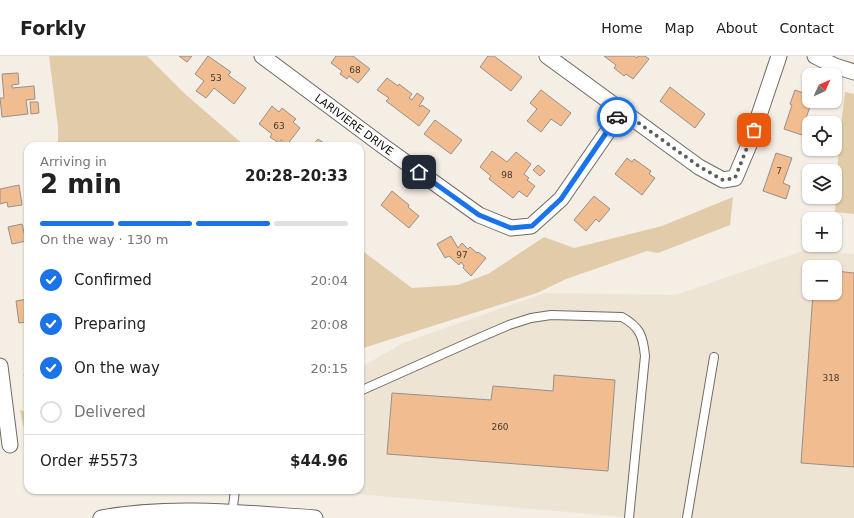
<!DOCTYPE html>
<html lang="en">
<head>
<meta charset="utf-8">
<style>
	body { margin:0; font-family:"DejaVu Sans",sans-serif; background:#f6f6f6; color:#222; height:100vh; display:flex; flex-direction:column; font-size:15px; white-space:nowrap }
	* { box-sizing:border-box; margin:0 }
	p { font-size:13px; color:#767676 }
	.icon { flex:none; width:22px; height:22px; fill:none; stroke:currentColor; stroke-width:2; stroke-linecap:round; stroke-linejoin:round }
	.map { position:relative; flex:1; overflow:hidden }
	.details { position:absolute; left:24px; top:86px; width:340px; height:352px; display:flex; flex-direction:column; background:#fff; border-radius:12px; box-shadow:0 1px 3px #0004 }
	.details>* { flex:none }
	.needle { width:26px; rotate:45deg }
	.buttons { position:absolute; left:802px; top:12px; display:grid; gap:8px }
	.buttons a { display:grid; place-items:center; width:40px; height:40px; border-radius:8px; background:#fff; box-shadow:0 1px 3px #0004; font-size:20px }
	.pin { position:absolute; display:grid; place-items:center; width:34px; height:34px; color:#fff; margin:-17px; border-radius:8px; box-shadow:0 2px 6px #0006 }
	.courier { position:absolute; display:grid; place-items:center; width:40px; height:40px; margin:-20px; border:3px solid #1a73e8; border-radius:50%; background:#fff; color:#222; box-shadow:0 1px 5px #0007 }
	.overview em { font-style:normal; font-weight:700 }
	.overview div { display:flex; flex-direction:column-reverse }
	.overview { display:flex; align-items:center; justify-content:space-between; height:68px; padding:0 16px }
	h1 { font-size:26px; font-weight:700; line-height:30px }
	.bar { display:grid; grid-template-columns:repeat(4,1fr); gap:6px 4px; align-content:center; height:48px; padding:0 16px }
	.bar i { height:5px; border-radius:3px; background:#e0e0e0 }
	.bar .active { background:#1a73e8 }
	.bar p { grid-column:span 4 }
	.line { display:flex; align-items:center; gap:10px; padding:0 16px; border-top:1px solid #e0e0e0 }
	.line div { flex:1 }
	ol { padding:0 16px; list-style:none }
	li { display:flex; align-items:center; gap:12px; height:44px }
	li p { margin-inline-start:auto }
	li .icon { padding:4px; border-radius:50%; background:#1a73e8; color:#fff; stroke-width:4 }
	li:last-child { color:#767676 }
	li i { width:22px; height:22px; border:2px solid #e0e0e0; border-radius:50% }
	header { display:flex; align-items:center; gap:24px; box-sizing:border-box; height:56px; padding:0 20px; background:#fff; border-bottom:1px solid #e0e0e0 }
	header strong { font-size:19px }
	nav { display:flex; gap:22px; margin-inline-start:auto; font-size:14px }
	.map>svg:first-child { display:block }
	.built { fill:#eee4d4; fill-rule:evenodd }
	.green { fill:#e1cba9 }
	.building { fill:#f2bc91; stroke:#98908a }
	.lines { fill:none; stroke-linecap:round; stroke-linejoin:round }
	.service-casing { stroke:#6f6a62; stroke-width:10 }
	.minor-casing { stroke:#6f6a62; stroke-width:17 }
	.service { stroke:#fff; stroke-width:8 }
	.minor { stroke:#fff; stroke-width:15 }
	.done { stroke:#605d58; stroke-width:4; stroke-dasharray:0 7.2 }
	.route { stroke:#1a73e8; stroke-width:5 }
	.labels { text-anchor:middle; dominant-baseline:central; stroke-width:3; stroke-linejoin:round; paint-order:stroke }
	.number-label { font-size:9px; fill:#493a2d }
	.street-label { font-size:11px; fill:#110f0c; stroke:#fff }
</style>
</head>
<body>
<header>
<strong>Forkly</strong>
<nav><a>Home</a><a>Map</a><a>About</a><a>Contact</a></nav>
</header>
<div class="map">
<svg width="854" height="462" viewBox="0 0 854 462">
	<rect width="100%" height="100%" fill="#f4eee5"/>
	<path class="built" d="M806 194 854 198V462H638L309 434H360V312L403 287 545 237 675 239ZM809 211H835V237H809Z"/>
	<path class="green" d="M49 0H147L184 37 245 90H58V71Z
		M845 36 854 38V158L835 156 839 87Z
		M733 141 730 169 658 197 647 195 566 223 537 237 360 293V193L412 232 458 229 488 218 544 181 574 192 662 170Z
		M20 354 28 356V392Z"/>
	<path class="building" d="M179 0H192L187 6Z
		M208 0 231 16 228 19 246 32 234 48 214 32 206 42 196 35 204 25 195 18Z
		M336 0H353L370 13 358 27 349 20 347 23 340 18 342 15 331 7Z
		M488 0H494L522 21 511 35 480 11Z
		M604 0H634L637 2 638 0H645L649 3 633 23 626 18 624 20 614 12 616 9Z
		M18 17 19 28 12 29V32L34 30 35 43 26 44 28 58 2 61 0 42H4L2 18Z
		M387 22 398 30 399 28 412 38 409 42 412 44 417 37 424 42 419 50 420 51 422 49 430 55 419 70 386 45 389 42 377 34Z
		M670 31 705 58 695 72 660 45Z
		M541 34 571 57 561 70 551 63 541 76 527 65 537 53 530 47Z
		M795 34 809 39V45H812L804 68 809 69 808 81 784 73 792 49 790 48Z
		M30 46H38L39 57 31 58Z
		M272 50 279 56 282 52 296 63 293 66 300 72 287 89 281 84 279 87 270 81 272 78 259 68Z
		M435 64 462 84 451 98 424 78Z
		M318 83 328 90H312Z
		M492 95 507 106 516 96 531 108 524 118 529 122 527 124 535 130 527 141 519 135 513 142 489 123 491 120 480 111Z
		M776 97 792 102 783 127 790 130 786 143 763 135Z
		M627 102 632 106 634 103 651 115 649 118 655 122 642 139 615 118Z
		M538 109 545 115 540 120 533 114Z
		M19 129 22 149 8 151 7 146 0 148V133Z
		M392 135 409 149 408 151 419 160 409 172 381 149Z
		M594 140 610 153 599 166 596 163 586 175 574 164Z
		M22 168 26 185 12 188 8 171Z
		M451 180 458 192 462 187 468 193 470 191 477 197 478 196 486 202 471 220 463 212 464 210 461 206 459 209 449 200 445 202 437 188Z
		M835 215 854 217V411L801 407 813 237H835Z
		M28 243V266L19 267 16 245Z
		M28 317V333L24 318Z
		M554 319 615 324 608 415 387 398 392 337 491 344 493 330 553 335Z"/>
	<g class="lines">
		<g class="service-casing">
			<path id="service" d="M360 335 481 281 509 269 531 262 551 259 622 261C640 271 643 280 645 300L629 462
				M232 459 235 434
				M687 462 714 301"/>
		</g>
		<g class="minor-casing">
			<g id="minor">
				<path id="s1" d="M262 0 383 90 479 159 511 172 531 170 561 143 622 55"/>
				<path d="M547 0 699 111 723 124 735 122 749 89 779 0"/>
				<path d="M815 0 835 10 854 16"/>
				<path d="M0 310 10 389"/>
				<path d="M101 462C171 449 244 457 315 462"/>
			</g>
		</g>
		<use href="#service" class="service"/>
		<use href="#minor" class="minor"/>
	</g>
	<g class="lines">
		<path class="done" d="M617 61 622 55 700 111 723 124 735 122 754 74"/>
		<path class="route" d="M419 116 479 159 511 172 532 170 561 143 617 61"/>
	</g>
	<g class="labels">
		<g class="number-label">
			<text x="355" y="14">68</text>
			<text x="216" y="22">53</text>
			<text x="279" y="70">63</text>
			<text x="779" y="115">7</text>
			<text x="507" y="119">98</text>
			<text x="462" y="199">97</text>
			<text x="831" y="322">318</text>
			<text x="500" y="371">260</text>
		</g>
		<g class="street-label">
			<text stroke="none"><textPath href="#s1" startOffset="115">LARIVIERE DRIVE</textPath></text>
		</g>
	</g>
</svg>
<div class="buttons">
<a><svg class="needle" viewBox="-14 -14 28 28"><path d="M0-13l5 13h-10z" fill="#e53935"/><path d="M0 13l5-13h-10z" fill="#767676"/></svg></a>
<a><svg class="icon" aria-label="locate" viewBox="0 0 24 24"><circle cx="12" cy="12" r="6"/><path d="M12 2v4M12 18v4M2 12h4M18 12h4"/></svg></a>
<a><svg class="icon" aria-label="layers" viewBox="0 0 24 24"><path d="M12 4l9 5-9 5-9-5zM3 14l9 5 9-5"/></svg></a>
<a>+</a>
<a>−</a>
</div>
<div class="pin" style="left:754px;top:74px;background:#ea580c"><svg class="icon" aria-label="bag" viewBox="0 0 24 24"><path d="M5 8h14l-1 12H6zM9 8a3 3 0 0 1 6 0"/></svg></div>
<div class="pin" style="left:419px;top:116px;background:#1f2937"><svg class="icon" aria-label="home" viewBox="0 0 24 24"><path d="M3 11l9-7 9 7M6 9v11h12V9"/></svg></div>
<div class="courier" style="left:617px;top:61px"><svg class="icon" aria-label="car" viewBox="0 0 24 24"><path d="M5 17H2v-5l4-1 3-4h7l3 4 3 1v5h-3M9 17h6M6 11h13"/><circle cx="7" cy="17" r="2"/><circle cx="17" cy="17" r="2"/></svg></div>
<section class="details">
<div class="overview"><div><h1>2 min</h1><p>Arriving in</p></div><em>20:28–20:33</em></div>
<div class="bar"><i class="active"></i><i class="active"></i><i class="active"></i><i></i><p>On the way · 130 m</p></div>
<ol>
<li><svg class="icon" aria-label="check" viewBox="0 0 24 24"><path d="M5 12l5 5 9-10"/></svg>Confirmed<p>20:04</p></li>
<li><svg class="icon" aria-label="check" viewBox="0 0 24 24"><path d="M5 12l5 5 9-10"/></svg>Preparing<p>20:08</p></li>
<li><svg class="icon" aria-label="check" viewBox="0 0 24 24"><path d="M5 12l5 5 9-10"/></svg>On the way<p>20:15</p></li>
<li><i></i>Delivered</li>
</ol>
<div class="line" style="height:52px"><div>Order #5573</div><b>$44.96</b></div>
</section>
</div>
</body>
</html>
